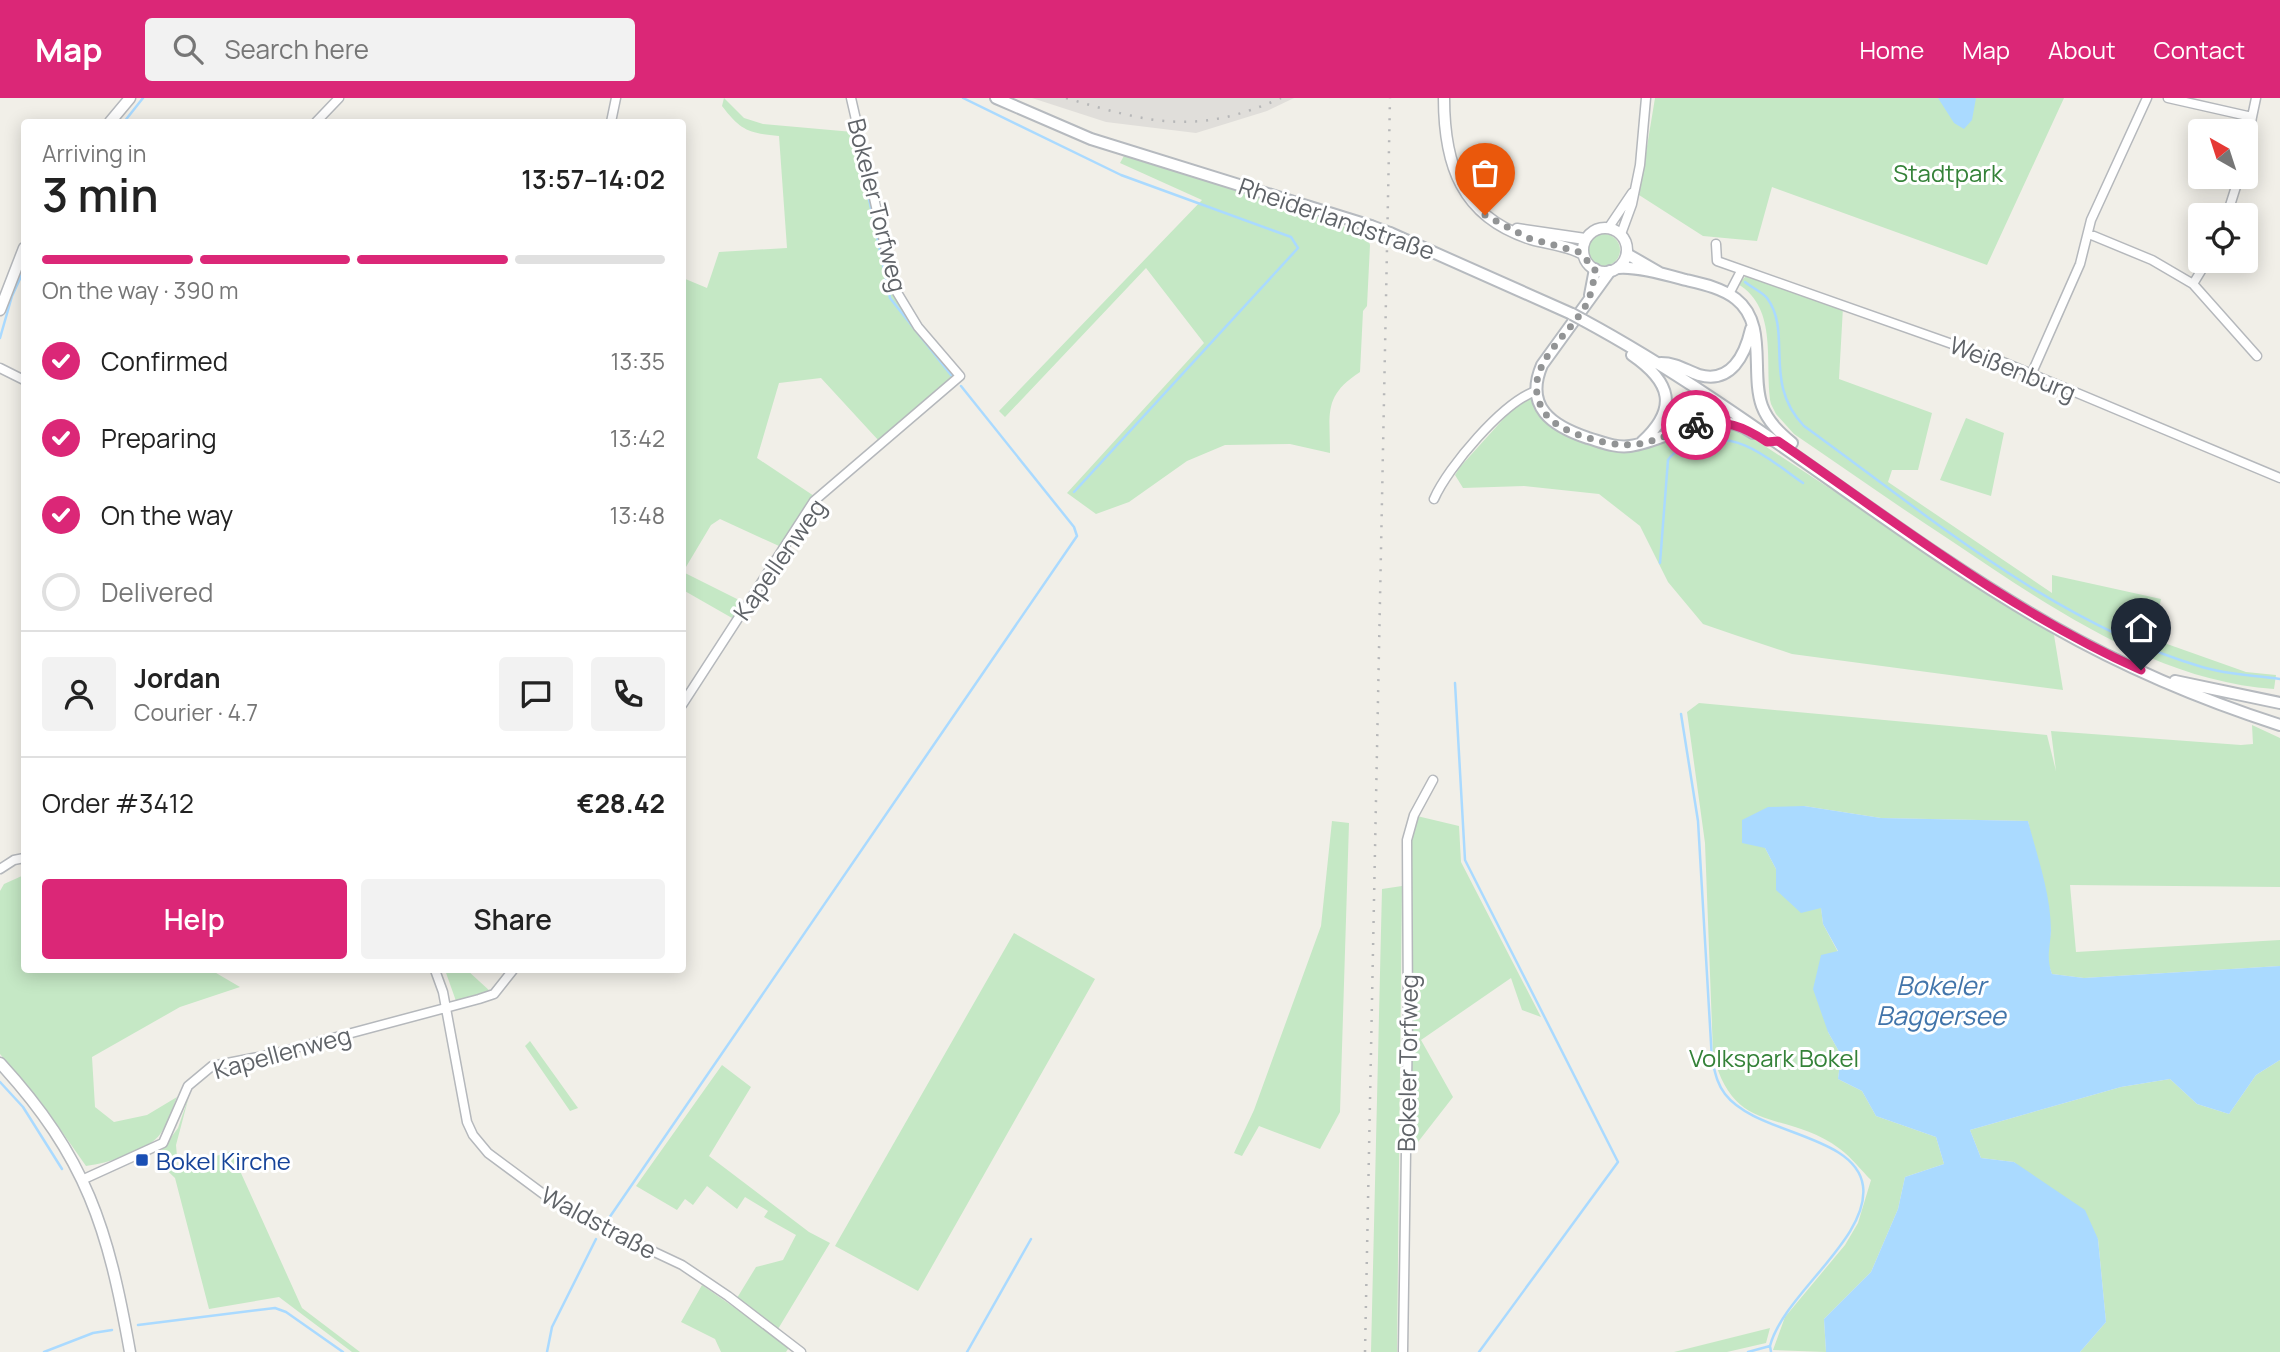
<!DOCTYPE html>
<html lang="en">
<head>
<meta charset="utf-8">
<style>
	body { margin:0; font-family:Manrope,sans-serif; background:#f2f2f2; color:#222; height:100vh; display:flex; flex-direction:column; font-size:26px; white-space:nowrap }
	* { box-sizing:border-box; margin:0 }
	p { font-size:23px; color:#767676 }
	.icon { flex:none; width:38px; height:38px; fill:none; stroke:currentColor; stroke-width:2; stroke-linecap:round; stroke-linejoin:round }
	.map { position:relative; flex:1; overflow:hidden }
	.drawer { position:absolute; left:21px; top:21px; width:665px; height:854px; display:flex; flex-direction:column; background:#fff; border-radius:7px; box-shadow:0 4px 18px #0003 }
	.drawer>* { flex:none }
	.needle { width:46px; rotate:321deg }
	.fabs { position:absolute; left:2188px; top:21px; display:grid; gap:14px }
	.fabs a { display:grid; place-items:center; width:70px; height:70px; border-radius:7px; background:#fff; box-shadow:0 4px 18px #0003; font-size:35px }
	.pin { position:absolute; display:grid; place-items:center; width:60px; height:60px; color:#fff; margin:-72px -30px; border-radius:50% 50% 50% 0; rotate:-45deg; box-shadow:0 0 7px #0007 }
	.pin .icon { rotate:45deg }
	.courier { position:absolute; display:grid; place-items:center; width:70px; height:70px; margin:-35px; border:5px solid #db2777; border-radius:50%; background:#fff; color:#222; box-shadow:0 2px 9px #0007 }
	.head em { font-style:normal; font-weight:600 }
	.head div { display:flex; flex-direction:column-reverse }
	.head { display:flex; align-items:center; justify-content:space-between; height:119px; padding:0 21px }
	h1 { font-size:46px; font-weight:600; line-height:52px }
	.bar { display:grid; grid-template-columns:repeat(4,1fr); gap:10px 7px; align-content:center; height:84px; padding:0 21px }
	.bar i { height:9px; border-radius:5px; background:#e0e0e0 }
	.bar .on { background:#db2777 }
	.bar p { grid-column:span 4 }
	.line { display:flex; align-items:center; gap:18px; padding:0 21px; border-top:2px solid #e0e0e0 }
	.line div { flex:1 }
	.round { display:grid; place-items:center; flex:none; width:74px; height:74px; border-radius:7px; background:#f2f2f2 }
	ol { padding:0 21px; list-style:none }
	li { display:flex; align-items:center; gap:21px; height:77px }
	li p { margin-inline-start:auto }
	li .icon { padding:7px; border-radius:50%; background:#db2777; color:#fff; stroke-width:4 }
	li:last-child { color:#767676 }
	li i { width:38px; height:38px; border:4px solid #e0e0e0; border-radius:50% }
	.action { display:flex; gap:14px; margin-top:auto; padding:14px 21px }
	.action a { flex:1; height:80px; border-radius:7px; background:#db2777; color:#fff; font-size:28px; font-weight:600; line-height:80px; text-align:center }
	.action a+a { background:#f2f2f2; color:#222 }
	header { display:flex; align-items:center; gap:42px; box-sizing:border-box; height:98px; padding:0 35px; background:#db2777; color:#fff }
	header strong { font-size:33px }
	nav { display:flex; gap:38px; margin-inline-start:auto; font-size:24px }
	.search { width:490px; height:63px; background:#f2f2f2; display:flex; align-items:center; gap:18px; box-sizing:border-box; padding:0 24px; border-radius:7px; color:#767676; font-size:26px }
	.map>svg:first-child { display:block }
	.industrial { fill:#e0deda }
	.green { fill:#c5e8c5 }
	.water { fill:#aadaff }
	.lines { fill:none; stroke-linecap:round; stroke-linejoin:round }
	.stream { stroke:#aadaff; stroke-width:2.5 }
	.minor-casing { stroke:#b5b8bc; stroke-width:11 }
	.tertiary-casing { stroke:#b5b8bc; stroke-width:13 }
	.secondary-casing { stroke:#b6babf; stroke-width:14 }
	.minor { stroke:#fff; stroke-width:8 }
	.tertiary { stroke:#fff; stroke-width:10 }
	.secondary { stroke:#fff; stroke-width:10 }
	.rail { stroke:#b6b7b8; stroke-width:2.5; stroke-dasharray:2 9; stroke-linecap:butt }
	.secondary-bridge-casing { stroke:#b6babf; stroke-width:14; stroke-linecap:butt }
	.secondary-bridge { stroke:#fff; stroke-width:10 }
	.done { stroke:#929495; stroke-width:7; stroke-dasharray:0 12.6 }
	.route { stroke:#db2777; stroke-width:9 }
	.transit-dot { fill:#1a4fb4; stroke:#fff; stroke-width:2.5 }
	.labels { text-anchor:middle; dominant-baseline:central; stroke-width:6; stroke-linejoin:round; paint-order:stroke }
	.park-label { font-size:24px; fill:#348238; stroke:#fff }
	.street-label { font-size:24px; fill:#5f6368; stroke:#fff }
	.transit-label { font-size:24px; fill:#164399; stroke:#fff; text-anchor:start }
	.water-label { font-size:26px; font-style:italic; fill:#4174aa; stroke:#fff }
</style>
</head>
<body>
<header>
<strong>Map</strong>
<div class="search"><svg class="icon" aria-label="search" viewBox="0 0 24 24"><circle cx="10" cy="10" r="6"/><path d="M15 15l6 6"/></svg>Search here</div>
<nav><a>Home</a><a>Map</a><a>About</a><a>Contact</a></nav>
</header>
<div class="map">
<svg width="2280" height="1254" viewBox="0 0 2280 1254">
	<rect width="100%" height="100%" fill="#f1efe8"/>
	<path class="industrial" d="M1032 0H1294L1267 13 1196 35 1106 24Z"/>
	<path class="green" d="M724 0 744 20 763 26 853 34 892 192 956 278 879 343 821 280 779 285 757 360 814 398 779 448 720 421 711 427 683 474 743 504 732 520 683 492V180L707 190 719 154 787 150 779 38C749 35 741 33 722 8Z
		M1655 0H2064L1987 167 1772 89 1757 143 1703 138 1639 97Z
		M1125 56 1330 123 1367 138 1370 147 1367 208 1363 213 1360 274C1323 298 1330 315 1330 355L1290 346 1225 347 1187 363 1129 404 1096 416 1067 395 1204 245 1146 170 1005 319 999 313 1202 102 1120 65Z
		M1588 152a16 16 0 1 1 32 0a16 16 0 1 1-32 0Z
		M1746 178 1843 209 1839 281 1932 315 1918 372H1892L1888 384 2052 495V477L2161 501 2153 541 2246 574 2276 577 2274 591C2156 583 2048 508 1953 444 1899 409 1847 372 1794 336L1776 316 1771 306C1764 266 1779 211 1738 186Z
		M1526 301H1533C1542 324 1554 334 1578 342 1595 347 1613 356 1631 353 1672 348 1702 319 1745 335L2054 537 2063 592 1792 556 1735 537 1703 526 1668 484 1640 428 1599 396 1524 388 1463 390 1455 377 1460 369 1516 307Z
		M1966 320 2004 335 1991 398 1940 382Z
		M1699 605 2047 637 2056 673 2051 633 2241 647 2253 646 2252 627 2280 640V789L2070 787 2076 854 2280 842V868L2084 880 2052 876 2046 860 2051 833 2028 723 1881 720 1804 708 1765 750 1776 771 1821 809 1823 826 1838 854 1828 934 1841 957 1838 981 1862 993 1876 1018 1936 1039 1944 1066 1905 1079 1898 1111 1871 1174 1824 1221 1826 1254 1773 1252 1785 1219 1845 1147 1858 1125 1871 1082C1861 1072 1851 1059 1840 1051 1786 1010 1733 1040 1713 955L1705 745 1687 614Z
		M1417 718 1459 728 1461 764 1541 919 1522 912 1511 880 1421 942 1453 999 1418 1044 1412 1046 1411 742Z
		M1332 723 1349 725 1340 1014 1320 1051 1259 1028 1242 1058 1234 1055 1254 1012 1321 828Z
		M24 777V872H211L240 889 180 909 92 959 95 1009 114 1024 147 1017 177 999C172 1011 168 1025 161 1035 148 1054 108 1065 86 1068L41 1004 0 956V793L4 786Z
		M1402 788 1397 1254H1371L1382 791Z
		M1014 835 1095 881 918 1193 835 1148Z
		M445 872H467L491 894 456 903Z
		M530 943 578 1010 570 1013 525 948Z
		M2280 962V1254H2080L2106 1224 2098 1141 2014 1064 1981 1060 1970 1032 2121 989 2170 981 2197 1006 2229 1016 2256 977Z
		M722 967 751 989 709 1058 809 1134 830 1145 778 1231 737 1200 756 1169 783 1162 796 1137 764 1119 768 1113 745 1099 737 1111 707 1088 693 1107 685 1101 677 1112 636 1088Z
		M189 998 176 1047 178 1071 231 1053 302 1210 360 1254H352L279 1199 209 1211 175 1080 155 1061 178 1030Z
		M702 1187 790 1248 786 1254H721L715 1241 681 1224Z
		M1770 1230 1766 1245 1727 1254H1674Z"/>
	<path class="water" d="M1938 0H1976L1972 22 1964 31 1954 25Z
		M1804 708 1881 720 2028 723C2037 758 2051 796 2051 833 2050 850 2046 860 2052 876L2084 880 2280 868V962L2256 977 2229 1016 2197 1006 2170 981 2121 989 1970 1032 1981 1060 2014 1064 2085 1112 2098 1141 2106 1224 2080 1254H1826L1824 1221 1871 1174 1898 1111 1905 1079 1944 1066 1936 1039 1876 1018 1862 993 1838 981 1841 957 1828 934 1813 891 1821 857 1838 853 1823 826 1821 810 1801 815 1776 792V771L1765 750 1742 745V722L1768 709Z"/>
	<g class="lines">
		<path class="stream" d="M963 0 1121 77 1291 139 1298 150 1074 394
			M124 24 143 0
			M861 63 890 200 951 277
			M1745 184C1751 189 1762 194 1767 200 1793 235 1762 285 1804 328 1926 416 2055 526 2202 569 2228 577 2253 577 2280 581
			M0 240 12 198 24 172
			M1660 465 1668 362C1675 352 1683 349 1695 345 1738 331 1770 362 1803 385
			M1455 585 1465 762 1618 1064 1479 1254
			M1681 616 1698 723 1712 962C1715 974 1717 986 1725 996 1756 1037 1856 1036 1863 1088 1870 1140 1783 1197 1770 1248
			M0 984 23 1009 62 1071
			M607 1123 1077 438 1074 429 961 288
			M138 1227 275 1210 286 1214 343 1254
			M44 1254 93 1235 112 1232
			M547 1254 552 1229 596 1141
			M967 1254 1031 1141
			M1748 1254 1770 1248 1771 1254"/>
		<g class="minor-casing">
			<path id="minor" d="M2168 0 2252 19 2256 0
				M316 24 339 0
				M611 24 616 0
				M2245 56 2252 19
				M2227 117 2239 79
				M1609 129 1632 95
				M1621 136 1632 106 1640 67 1646 0
				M2089 136 2152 162 2193 186 2257 258
				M1716 146 1717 163 2003 264 2280 380
				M2193 186 2207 163
				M1729 196 1741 173
				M0 270 24 282
				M2031 277 2080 166 2091 122 2147 0
				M1434 401C1448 369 1503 304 1536 293
				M682 607 814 403 960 278 918 229 895 191 851 0
				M0 771 14 762 24 760
				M435 872 443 894 467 1024 473 1037 488 1055 546 1098 580 1119 682 1167 728 1198 801 1254
				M84 1081 163 1045 188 988 212 968 273 956 479 901 494 896 513 872
				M1403 1254 1408 919 1407 742 1414 717 1433 682"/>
		</g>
		<g class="tertiary-casing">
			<path id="tertiary" d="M1444 0C1444 66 1461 119 1531 141 1548 146 1567 147 1583 156
				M110 24 130 0
				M1583 152a22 22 0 1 1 44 0a22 22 0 1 1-44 0Z
				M1517 131 1585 141
				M0 212 24 150
				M0 965C87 1060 108 1130 130 1254"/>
		</g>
		<g class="secondary-casing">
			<path id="secondary" d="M996 0 1091 41 1371 128
				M1390 135 1572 216
				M1627 156 1660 175
				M1618 170C1636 168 1667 177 1686 182 1703 186 1722 190 1736 201 1768 226 1750 275 1762 308 1768 324 1780 335 1792 345
				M1610 173 1542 267C1524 309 1552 328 1588 340 1602 344 1615 350 1630 348 1659 344 1684 326 1713 324 1727 323 1742 327 1753 335
				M1590 197 1595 171
				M1583 222C1748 311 1890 436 2052 528 2124 569 2202 602 2280 627
				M1632 257C1671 284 1679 310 1642 344
				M1661 265C1676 265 1685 272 1699 277 1731 286 1745 257 1751 231
				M2175 583 2280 605"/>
		</g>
		<use href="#minor" class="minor"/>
		<use href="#tertiary" class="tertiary"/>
		<use href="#secondary" class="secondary"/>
		<path class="rail" d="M1066 0C1150 25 1197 38 1281 0
			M1365 1254 1390 0"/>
		<g class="secondary-bridge-casing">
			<path id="secondary-bridge" d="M1371 128 1390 135
				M1572 216 1583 222"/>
		</g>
		<use href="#secondary-bridge" class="secondary-bridge"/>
	</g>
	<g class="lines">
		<path class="done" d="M1485 117 1528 140 1579 154 1595 171C1594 182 1592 193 1588 203 1573 235 1523 266 1540 306 1546 322 1561 330 1576 336 1633 355 1641 347 1696 327"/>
		<path class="route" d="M1696 327C1725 321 1743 328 1767 344L1778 343C1896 424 2009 513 2141 572"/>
	</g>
	<rect class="transit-dot" x="135" y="1055" width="14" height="14" rx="3.5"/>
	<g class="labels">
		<g class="park-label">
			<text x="1948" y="74">Stadtpark</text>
			<text x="1774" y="959">Volkspark Bokel</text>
		</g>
		<g class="street-label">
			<text transform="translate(878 107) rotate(76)">Bokeler Torfweg</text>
			<text transform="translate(1337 120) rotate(19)">Rheiderlandstraße</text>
			<text transform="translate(2013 270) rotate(22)">Weißenburg</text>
			<text transform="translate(779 461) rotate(-55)">Kapellenweg</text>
			<text transform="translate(282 954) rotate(-15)">Kapellenweg</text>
			<text transform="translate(1407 965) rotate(-89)">Bokeler Torfweg</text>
			<text transform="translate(599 1124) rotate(28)">Waldstraße</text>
		</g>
		<g class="transit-label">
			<text x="156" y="1062">Bokel Kirche</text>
		</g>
		<g class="water-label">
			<text x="1941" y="887">Bokeler<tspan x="1941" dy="30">Baggersee</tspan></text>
		</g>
	</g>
</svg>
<div class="fabs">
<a><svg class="needle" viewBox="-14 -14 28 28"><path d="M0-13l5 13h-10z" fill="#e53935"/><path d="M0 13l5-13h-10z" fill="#767676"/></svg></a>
<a><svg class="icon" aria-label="locate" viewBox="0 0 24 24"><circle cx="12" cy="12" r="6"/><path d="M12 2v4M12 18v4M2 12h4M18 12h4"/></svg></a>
</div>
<div class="pin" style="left:1485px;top:117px;background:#ea580c"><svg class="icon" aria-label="bag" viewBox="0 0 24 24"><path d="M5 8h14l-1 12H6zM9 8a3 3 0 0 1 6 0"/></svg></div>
<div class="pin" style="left:2141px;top:572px;background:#1f2937"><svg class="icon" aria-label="home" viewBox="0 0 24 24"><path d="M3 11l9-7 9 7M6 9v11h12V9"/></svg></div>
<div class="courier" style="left:1696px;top:327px"><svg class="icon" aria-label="bike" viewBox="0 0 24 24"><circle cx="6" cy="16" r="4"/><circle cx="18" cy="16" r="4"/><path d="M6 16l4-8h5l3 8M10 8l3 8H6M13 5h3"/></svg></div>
<section class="drawer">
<div class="head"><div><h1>3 min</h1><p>Arriving in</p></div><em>13:57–14:02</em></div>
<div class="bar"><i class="on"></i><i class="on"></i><i class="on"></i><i></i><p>On the way · 390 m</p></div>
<ol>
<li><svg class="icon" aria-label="check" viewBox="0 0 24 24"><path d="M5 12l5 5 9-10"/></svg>Confirmed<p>13:35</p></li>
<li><svg class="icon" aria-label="check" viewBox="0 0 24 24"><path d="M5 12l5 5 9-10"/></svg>Preparing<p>13:42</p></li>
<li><svg class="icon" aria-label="check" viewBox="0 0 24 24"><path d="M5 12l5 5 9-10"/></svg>On the way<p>13:48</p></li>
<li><i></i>Delivered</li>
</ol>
<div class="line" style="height:126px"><a class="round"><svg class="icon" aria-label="person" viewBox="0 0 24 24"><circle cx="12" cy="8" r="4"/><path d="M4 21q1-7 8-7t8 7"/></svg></a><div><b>Jordan</b><p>Courier · 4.7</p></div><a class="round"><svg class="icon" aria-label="chat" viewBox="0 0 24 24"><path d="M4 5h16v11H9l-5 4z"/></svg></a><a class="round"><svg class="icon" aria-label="phone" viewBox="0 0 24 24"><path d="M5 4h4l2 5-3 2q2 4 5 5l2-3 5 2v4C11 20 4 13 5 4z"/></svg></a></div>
<div class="line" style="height:91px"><div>Order #3412</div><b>€28.42</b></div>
<div class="action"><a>Help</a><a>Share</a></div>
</section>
</div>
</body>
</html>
